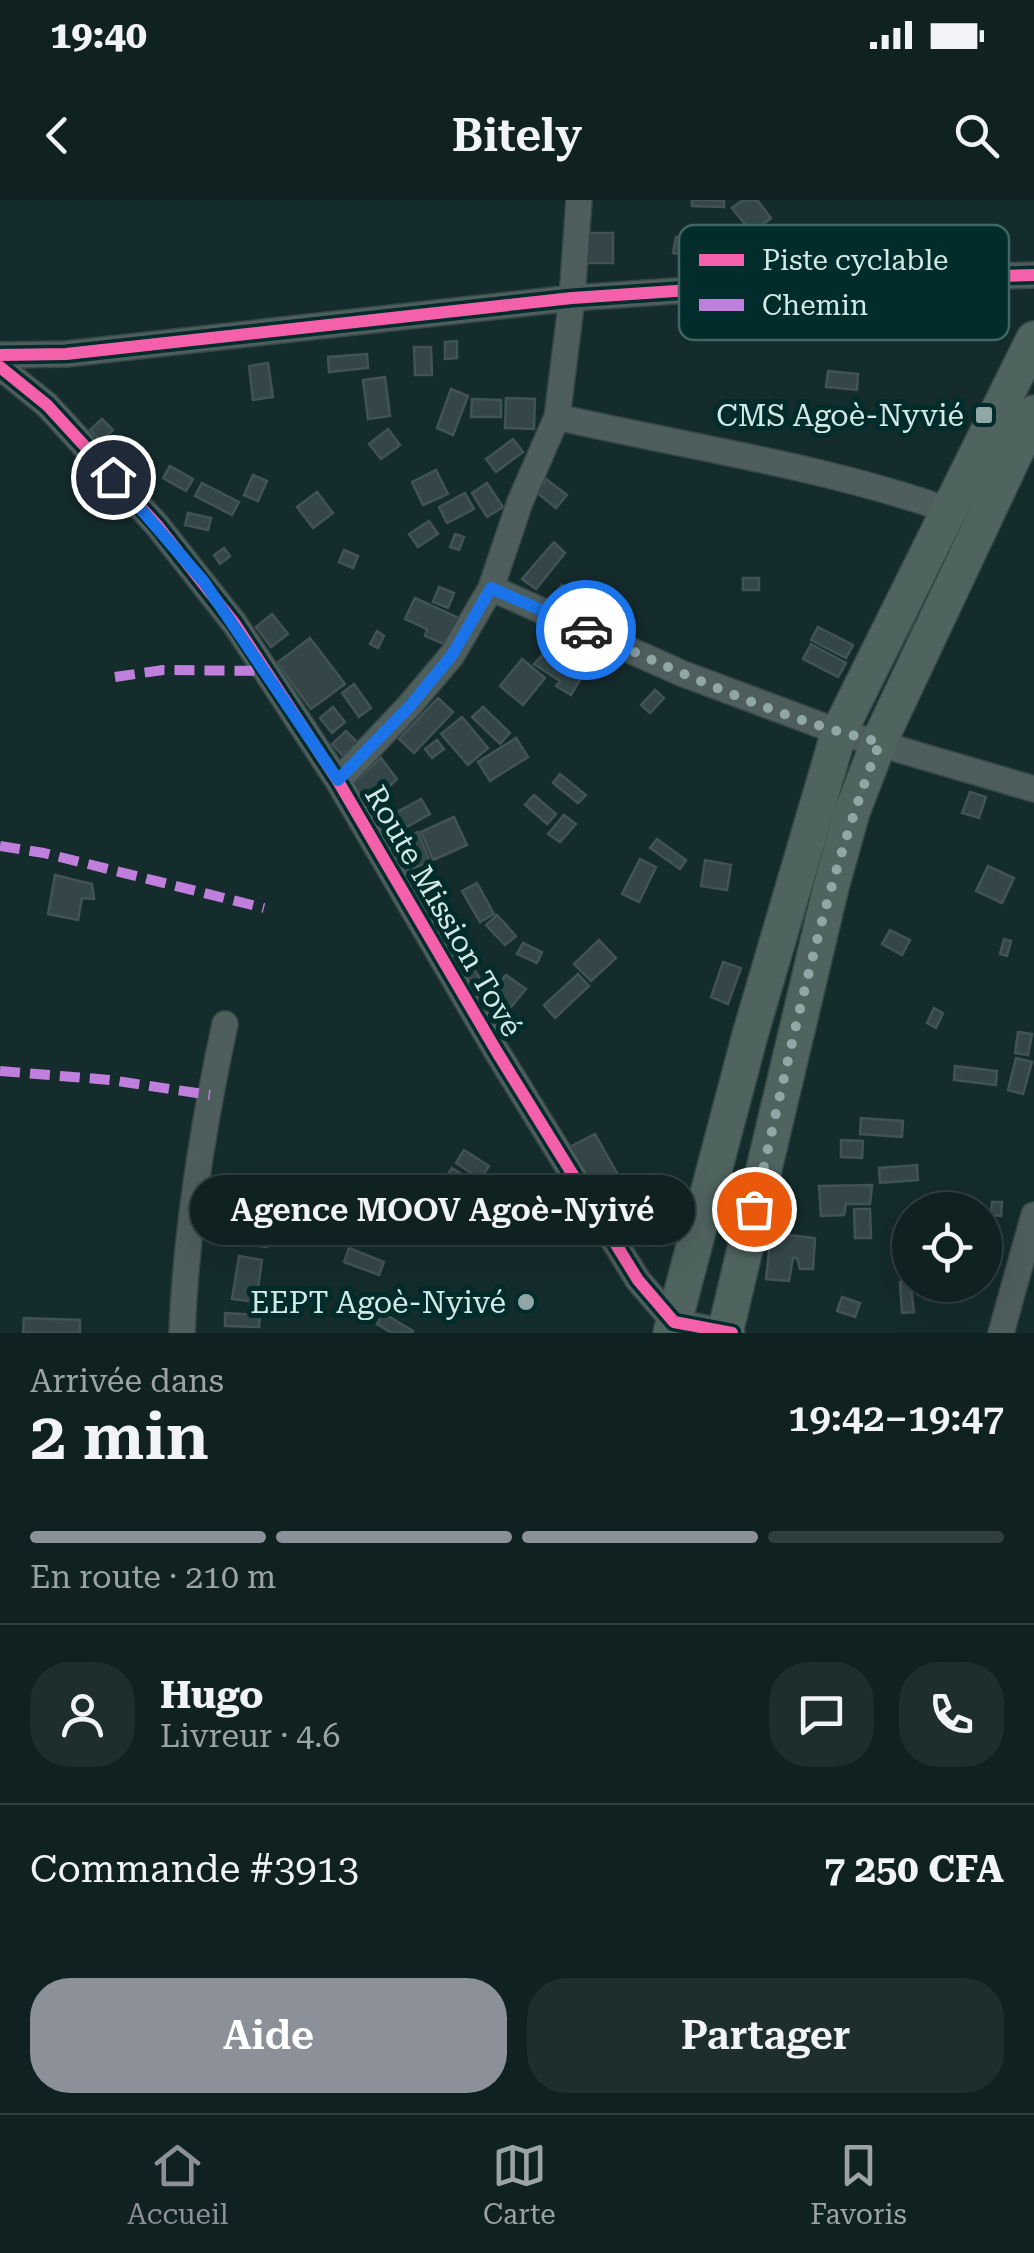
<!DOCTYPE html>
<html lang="fr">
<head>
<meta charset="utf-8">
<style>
	body { margin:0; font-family:"Roboto Serif",serif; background:#1e2e2e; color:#f1f3f6; height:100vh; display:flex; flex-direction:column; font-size:38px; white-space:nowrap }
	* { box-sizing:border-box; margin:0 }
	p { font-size:32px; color:#9ca3a5 }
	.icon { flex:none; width:55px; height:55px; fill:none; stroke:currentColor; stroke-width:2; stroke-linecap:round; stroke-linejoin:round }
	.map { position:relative; height:1133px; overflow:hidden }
	.details { display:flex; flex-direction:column; background:#102121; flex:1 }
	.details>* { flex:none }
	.tools { position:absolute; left:892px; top:992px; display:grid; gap:20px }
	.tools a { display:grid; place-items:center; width:110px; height:110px; border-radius:50%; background:#102121; box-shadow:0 10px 40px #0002,0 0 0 2px #303e3f; font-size:50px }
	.pin { position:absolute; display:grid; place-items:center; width:85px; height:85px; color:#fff; margin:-42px; border:5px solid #fff; border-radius:50%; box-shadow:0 2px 10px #0007 }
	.courier { position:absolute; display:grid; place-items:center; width:100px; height:100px; margin:-50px; border:8px solid #1a73e8; border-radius:50%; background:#fff; color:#222; box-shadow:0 2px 12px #0007 }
	.bubble { position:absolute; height:70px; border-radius:35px; background:#102121; box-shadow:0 10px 40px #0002,0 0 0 2px #303e3f; font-size:32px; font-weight:600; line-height:70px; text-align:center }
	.overview em { font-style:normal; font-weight:600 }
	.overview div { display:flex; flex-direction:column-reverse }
	.overview { display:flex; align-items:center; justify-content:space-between; height:170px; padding:0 30px }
	h1 { font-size:65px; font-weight:600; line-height:75px }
	.bar { display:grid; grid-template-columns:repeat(4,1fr); gap:15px 10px; align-content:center; height:120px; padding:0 30px }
	.bar i { height:12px; border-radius:8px; background:#303e3f }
	.bar .current { background:#8c9099 }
	.bar p { grid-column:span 4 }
	.line { display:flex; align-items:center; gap:25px; padding:0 30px; border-top:2px solid #303e3f }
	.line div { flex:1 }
	.round { display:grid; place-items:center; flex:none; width:105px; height:105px; border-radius:40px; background:#1e2e2e }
	.button { display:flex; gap:20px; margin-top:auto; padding:20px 30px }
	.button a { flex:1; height:115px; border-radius:40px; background:#8c9099; color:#fff; font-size:40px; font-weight:600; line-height:115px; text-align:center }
	.button a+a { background:#1e2e2e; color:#f1f3f6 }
	.status { display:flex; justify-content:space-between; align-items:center; height:70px; padding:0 50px; background:#102121; direction:ltr }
	.status svg { height:28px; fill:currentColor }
	header { display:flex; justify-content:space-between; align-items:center; height:130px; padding:0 30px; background:#102121; font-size:45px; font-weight:600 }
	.tabs { display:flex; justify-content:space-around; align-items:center; height:140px; border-top:2px solid #303e3f; background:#102121; font-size:28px; color:#9ca3a5 }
	.tabs a { display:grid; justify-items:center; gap:5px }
	.tabs .current { color:#8c9099 }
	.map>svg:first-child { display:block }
	.building { fill:#344648; stroke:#425356; stroke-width:2.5 }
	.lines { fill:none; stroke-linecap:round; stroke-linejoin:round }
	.minor-casing { stroke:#354746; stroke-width:28 }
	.highway-casing { stroke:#354746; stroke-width:38 }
	.minor { stroke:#4e5e5d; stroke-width:25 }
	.highway { stroke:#4f635f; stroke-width:35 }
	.quiet { stroke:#c07fdc; stroke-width:10; stroke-dasharray:20 10; stroke-linecap:butt }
	.cycleway-casing { stroke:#002c2b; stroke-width:19 }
	.cycleway { stroke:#f560ab; stroke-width:12 }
	.done { stroke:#90a7a6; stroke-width:10; stroke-dasharray:0 18 }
	.route { stroke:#1a73e8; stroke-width:12 }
	.poi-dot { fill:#90a7a6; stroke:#002c2b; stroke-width:4 }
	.labels { text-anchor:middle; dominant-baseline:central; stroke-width:10; stroke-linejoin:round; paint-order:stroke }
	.poi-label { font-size:30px; fill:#d3e9e8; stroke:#002c2b; text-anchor:end }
	.street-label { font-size:30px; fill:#d3e9e8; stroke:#002c2b }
	.key { fill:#002c2b; stroke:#3f6564; stroke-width:2.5 }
	.key-label { font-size:28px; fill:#d3e9e8 }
</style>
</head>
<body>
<div class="status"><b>19:40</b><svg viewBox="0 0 49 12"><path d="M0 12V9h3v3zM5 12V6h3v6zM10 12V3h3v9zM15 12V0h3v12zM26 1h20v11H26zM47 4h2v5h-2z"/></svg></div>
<header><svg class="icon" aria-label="back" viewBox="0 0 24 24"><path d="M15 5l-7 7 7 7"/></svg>Bitely<svg class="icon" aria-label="search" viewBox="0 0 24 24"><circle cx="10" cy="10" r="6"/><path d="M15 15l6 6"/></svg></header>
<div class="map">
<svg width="1034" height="1133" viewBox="0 0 1034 1133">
	<rect width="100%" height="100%" fill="#152c2c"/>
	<path class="building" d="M692 0H724V7L692 6Z
		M743 0H757L771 18 752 33 732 8Z
		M579 33H613V63H579Z
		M676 37 691 40 688 56 673 53Z
		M457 141V158L445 159V142Z
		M414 147H431L432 175H415Z
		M367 154 368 168 329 172 328 157Z
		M268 163 273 197 253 200 249 166Z
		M828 171 858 174 857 190 826 187Z
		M385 177 390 216 368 219 363 180Z
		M451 189 468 196 453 235 437 228Z
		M506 198 535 199 534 229 505 228Z
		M472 199 501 200V217H471Z
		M102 219 113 230 101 242 90 230Z
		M388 229 400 245 381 259 369 244Z
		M513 239 523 252 496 272 486 259Z
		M170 266 193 279 186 291 163 278Z
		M436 270 448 294 423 305 412 282Z
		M253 275 267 281 258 301 244 295Z
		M546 279 567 295 556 308 536 292Z
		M202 283 239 302 232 315 195 296Z
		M487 283 503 307 487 317 472 293Z
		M317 292 333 313 313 328 297 307Z
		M465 293 474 309 447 323 439 307Z
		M188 313 211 318 208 330 185 325Z
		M429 321 438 334 418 347 409 334Z
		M455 334 464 337 459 350 450 347Z
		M554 342 565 353 536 389 522 379Z
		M224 348 230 356 220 364 214 355Z
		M344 350 358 356 353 368 339 362Z
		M743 378H759V390H743Z
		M562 385 600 413 588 428 551 401Z
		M439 387 454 393 448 408 433 402Z
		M415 398 459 418 446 445 425 436 427 429 405 419Z
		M272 414 288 434 271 447 256 427Z
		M818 427 853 445 846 458 811 440Z
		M377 431 384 436 378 448 370 444Z
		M310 438 345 484 311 509 277 463Z
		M553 444 589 464 571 495 556 486 560 481 534 464Z
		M811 444 846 463 838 477 803 459Z
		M522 459 545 478 523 505 500 486Z
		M354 484 371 508 359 517 342 493Z
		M655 490 664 498 650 513 641 505Z
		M438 498 453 512 414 553 399 539Z
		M333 507 345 522 332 533 320 518Z
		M483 507 510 533 500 544 472 517Z
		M462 517 488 548 468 565 441 534Z
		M346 531 357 542 343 556 332 544Z
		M516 538 528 557 490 581 478 562Z
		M437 540 444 549 432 558 425 549Z
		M381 558 397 579 364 611 351 586Z
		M560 574 586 595 578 603 553 583Z
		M970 592 986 597 979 618 962 613Z
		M534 595 556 614 547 624 525 605Z
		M421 599 430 614 385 639 377 623Z
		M564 615 576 624 560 642 548 634Z
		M454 617 467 645 433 660 421 632Z
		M418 632 430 662 403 672 391 643Z
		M657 639 686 660 680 669 650 648Z
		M640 659 656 667 639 702 622 694Z
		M705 660 731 665 727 690 701 686Z
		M988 666 1014 678 1002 703 976 691Z
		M55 675 92 684 94 699 82 698 78 720 48 714Z
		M477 683 494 714 480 722 462 691Z
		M430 686 448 716 432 725 414 696Z
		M497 715 516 736 505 745 486 725Z
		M447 724 460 744 447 752 434 733Z
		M890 730 910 740 902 755 882 744Z
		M1004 739 1011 741 1007 756 1000 754Z
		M599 740 616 758 591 781 574 764Z
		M523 743 542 752 537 763 517 754Z
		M462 749 484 785 468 795 446 759Z
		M723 762 741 768 728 804 711 797Z
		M578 774 589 786 555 818 544 805Z
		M506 775 526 789 493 829 476 811Z
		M934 808 943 813 936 828 927 823Z
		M1018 832 1032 834 1028 855 1015 853Z
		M1016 858 1032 862 1023 894 1008 890Z
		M955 866 997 871 996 885 954 880Z
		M861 918 903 921 902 937 860 934Z
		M595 934 617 973 590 988 568 948Z
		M841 940 863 941 862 958 841 957Z
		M464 950 489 966 480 979 456 963Z
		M917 965 918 980 880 983 879 968Z
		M452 968 477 984 469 996 444 980Z
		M872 985 870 1004H846L844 1015 821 1016 819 986Z
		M390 987 418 1001 411 1015 383 1000Z
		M645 1000 650 1011 617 1024 613 1012Z
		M992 1002H1002L1001 1016 991 1015Z
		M854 1009H870L871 1038H855Z
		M224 1033 268 1038 267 1047 223 1041Z
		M771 1033 815 1038 813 1069H800L797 1058H793L789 1081 766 1079Z
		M349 1048 384 1062 379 1075 344 1062Z
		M239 1056 262 1060 256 1102 232 1099Z
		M910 1081 914 1112 902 1113 900 1082Z
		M842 1097 860 1103 855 1117 837 1111Z
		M225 1113 260 1115 259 1127 225 1126Z
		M383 1113 413 1131 412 1133H392L377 1124Z
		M24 1118 80 1120V1133H23Z"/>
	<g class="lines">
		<g class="minor-casing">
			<path id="minor" d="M0 155 66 154 572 98 809 82 1034 75
				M0 167 47 205 157 325 235 424 338 581 497 852 638 1080 674 1122 732 1133
				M557 217C689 247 823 266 951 311
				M491 388 681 473 839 532 1034 589
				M338 581 409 506 452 455 491 388 520 302 557 217 572 98 579 0
				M182 1133C186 1028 203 926 225 824
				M1001 1133 1034 1015"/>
		</g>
		<g class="highway-casing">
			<path id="highway" d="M671 1133 750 835 839 532 1034 139
				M725 1133 831 687 852 612 879 542 1034 213"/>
		</g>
		<use href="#minor" class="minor"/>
		<use href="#highway" class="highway"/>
		<path class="quiet" d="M115 477 163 470 268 471
			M0 646 44 653 264 708
			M0 871 110 880 210 895"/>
		<g class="cycleway-casing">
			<path id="cycleway" d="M0 155 66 154 572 98 809 82 1034 75
				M0 167 47 205 157 325 235 424 338 581 497 852 638 1080 674 1122 732 1133"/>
		</g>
		<use href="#cycleway" class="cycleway"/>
	</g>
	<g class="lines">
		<path class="done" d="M586 430C681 473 778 519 880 542 821 692 791 852 754 1009"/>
		<path class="route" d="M113 277 204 382 338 580 410 506 452 455 491 388 586 430"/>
	</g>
	<g class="poi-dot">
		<rect x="974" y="205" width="20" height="20" rx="5"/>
		<circle cx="526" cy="1102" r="10"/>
	</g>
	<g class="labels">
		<g class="poi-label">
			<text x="964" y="215">CMS Agoè-Nyvié</text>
			<text x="506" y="1102">EEPT Agoè-Nyivé</text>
		</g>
		<g class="street-label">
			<text transform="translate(444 711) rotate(60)">Route Mission Tové</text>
		</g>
	</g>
	<rect x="679" y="25" width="330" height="115" rx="15" class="key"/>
	<rect x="699" y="54" width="45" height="12" fill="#f560ab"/>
	<rect x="699" y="99" width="45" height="12" fill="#c07fdc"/>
	<g class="key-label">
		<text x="762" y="70">Piste cyclable</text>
		<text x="762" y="115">Chemin</text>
	</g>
</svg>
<div class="tools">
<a><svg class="icon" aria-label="locate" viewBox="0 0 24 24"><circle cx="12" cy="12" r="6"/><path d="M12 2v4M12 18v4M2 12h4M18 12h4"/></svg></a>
</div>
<div class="pin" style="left:754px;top:1009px;background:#ea580c"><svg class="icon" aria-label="bag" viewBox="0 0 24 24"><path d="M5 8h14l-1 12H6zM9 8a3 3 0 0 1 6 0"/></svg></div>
<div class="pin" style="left:113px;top:277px;background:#1f2937"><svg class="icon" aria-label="home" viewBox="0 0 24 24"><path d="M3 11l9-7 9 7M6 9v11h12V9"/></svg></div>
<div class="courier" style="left:586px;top:430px"><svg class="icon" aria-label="car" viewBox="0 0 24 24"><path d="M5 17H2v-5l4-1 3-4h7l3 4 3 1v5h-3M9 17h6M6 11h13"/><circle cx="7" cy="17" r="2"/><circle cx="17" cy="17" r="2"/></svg></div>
<div class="bubble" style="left:190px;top:975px;width:505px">Agence MOOV Agoè-Nyivé</div>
</div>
<section class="details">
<div class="overview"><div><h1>2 min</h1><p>Arrivée dans</p></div><em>19:42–19:47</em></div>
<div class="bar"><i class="current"></i><i class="current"></i><i class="current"></i><i></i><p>En route · 210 m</p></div>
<div class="line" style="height:180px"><a class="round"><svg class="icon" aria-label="person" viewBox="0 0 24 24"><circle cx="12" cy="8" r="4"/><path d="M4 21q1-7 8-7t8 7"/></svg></a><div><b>Hugo</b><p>Livreur · 4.6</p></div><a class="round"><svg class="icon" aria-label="chat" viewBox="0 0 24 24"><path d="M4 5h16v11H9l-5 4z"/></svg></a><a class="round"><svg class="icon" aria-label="phone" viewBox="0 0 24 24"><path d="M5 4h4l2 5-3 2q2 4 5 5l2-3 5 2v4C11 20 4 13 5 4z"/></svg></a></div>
<div class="line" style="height:130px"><div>Commande #3913</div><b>7 250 CFA</b></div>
<div class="button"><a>Aide</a><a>Partager</a></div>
</section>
<nav class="tabs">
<a class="current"><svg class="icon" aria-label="home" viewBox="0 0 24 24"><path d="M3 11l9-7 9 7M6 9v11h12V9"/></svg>Accueil</a>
<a><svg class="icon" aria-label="map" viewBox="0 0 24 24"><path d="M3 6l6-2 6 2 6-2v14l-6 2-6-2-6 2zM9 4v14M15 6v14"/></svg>Carte</a>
<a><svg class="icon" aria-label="saved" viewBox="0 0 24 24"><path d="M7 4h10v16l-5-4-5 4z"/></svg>Favoris</a>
</nav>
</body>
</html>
